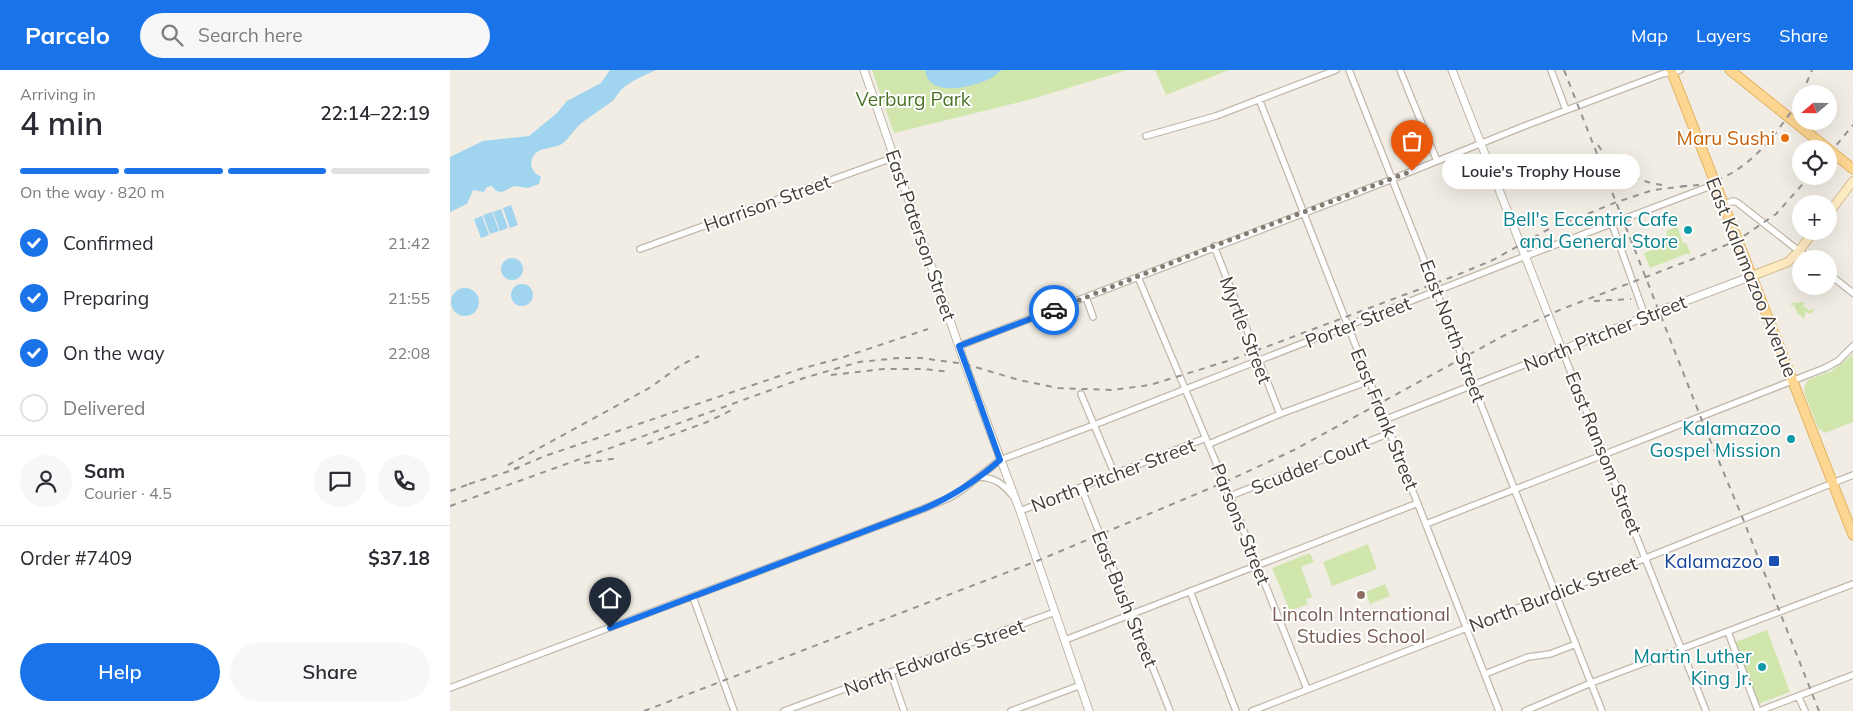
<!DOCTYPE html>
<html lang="en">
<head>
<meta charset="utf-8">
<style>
	body { margin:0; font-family:Mulish,sans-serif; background:#f7f7f7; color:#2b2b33; height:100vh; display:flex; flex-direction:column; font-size:19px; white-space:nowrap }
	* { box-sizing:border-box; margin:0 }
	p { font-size:16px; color:#7c7c81 }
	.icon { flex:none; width:28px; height:28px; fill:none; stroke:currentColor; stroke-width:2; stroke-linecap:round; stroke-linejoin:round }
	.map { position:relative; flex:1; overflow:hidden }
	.panel { display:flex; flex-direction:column; background:#fff; width:450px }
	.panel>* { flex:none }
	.needle { width:32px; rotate:250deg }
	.fabs { position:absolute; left:1342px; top:15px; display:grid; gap:10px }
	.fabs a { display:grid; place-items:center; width:45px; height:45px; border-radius:50%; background:#fff; box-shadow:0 5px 20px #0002; font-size:25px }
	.pin { position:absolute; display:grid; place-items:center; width:42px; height:42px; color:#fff; margin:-51px -21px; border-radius:50% 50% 50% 0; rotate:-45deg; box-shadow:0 0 5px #0007 }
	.pin .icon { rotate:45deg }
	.courier { position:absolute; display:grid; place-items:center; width:50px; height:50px; margin:-25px; border:4px solid #1a73e8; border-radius:50%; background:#fff; color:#222; box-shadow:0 1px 6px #0007 }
	.bubble { position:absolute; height:35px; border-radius:18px; background:#fff; box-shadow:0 5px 20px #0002; font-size:16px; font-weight:600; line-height:35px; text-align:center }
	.overview em { font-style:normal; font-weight:600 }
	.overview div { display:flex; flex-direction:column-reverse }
	.overview { display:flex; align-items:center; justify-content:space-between; height:85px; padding:0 20px }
	h1 { font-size:32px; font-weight:600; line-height:38px }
	.bar { display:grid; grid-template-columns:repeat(4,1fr); gap:8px 5px; align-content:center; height:60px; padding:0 20px }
	.bar i { height:6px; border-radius:4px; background:#e1e1e2 }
	.bar .on { background:#1a73e8 }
	.bar p { grid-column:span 4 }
	.line { display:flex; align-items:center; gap:12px; padding:0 20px; border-top:1px solid #e1e1e2 }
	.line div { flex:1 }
	.round { display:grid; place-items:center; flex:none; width:52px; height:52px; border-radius:26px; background:#f7f7f7 }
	ol { padding:0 20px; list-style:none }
	li { display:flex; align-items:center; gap:15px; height:55px }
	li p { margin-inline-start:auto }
	li .icon { padding:5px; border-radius:50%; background:#1a73e8; color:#fff; stroke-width:4 }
	li:last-child { color:#7c7c81 }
	li i { width:28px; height:28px; border:2px solid #e1e1e2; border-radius:50% }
	.button { display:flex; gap:10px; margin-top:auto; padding:10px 20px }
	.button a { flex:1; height:58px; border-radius:30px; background:#1a73e8; color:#fff; font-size:20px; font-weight:600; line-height:58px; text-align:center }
	.button a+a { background:#f7f7f7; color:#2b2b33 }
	header { display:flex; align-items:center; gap:30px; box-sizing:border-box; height:70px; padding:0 25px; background:#1a73e8; color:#fff }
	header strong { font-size:24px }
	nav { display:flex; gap:28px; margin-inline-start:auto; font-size:18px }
	.search { width:350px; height:45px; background:#f7f7f7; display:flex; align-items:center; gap:12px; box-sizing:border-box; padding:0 18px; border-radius:28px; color:#7c7c81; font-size:19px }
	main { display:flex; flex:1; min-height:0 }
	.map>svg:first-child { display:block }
	.green { fill:#d0e6ac }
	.water { fill:#a0d4ef }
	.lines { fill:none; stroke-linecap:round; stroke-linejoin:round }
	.minor-casing { stroke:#c0b7aa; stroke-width:8 }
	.tertiary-casing { stroke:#c0b7aa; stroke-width:9 }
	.secondary-casing { stroke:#d2bd94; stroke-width:10 }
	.primary-casing { stroke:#e2b362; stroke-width:11 }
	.minor { stroke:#fff; stroke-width:5.5 }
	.tertiary { stroke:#fff; stroke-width:7 }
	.secondary { stroke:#feebc2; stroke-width:8 }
	.primary { stroke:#fdd792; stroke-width:9 }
	.rail { stroke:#949494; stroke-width:2; stroke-dasharray:6 6; stroke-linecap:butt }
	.done { stroke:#817b72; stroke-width:5; stroke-dasharray:0 9 }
	.route { stroke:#1a73e8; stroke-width:6 }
	.food-dot { fill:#e8710a; stroke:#fff; stroke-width:2 }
	.culture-dot { fill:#0f9aa8; stroke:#fff; stroke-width:2 }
	.transit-dot { fill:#1a4fb4; stroke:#fff; stroke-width:2 }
	.education-dot { fill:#8d6e63; stroke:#fff; stroke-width:2 }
	.labels { text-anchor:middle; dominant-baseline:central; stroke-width:4; stroke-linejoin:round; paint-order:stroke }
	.park-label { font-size:19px; fill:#4a7428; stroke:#fff }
	.food-label { font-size:19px; fill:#c56008; stroke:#fff; text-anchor:end }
	.street-label { font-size:19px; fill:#443d34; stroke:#fff }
	.culture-label { font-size:19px; fill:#0d838f; stroke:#fff; text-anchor:end }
	.transit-label { font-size:19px; fill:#164399; stroke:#fff; text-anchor:end }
	.education-label { font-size:19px; fill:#785e54; stroke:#fff }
</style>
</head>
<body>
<header>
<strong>Parcelo</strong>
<div class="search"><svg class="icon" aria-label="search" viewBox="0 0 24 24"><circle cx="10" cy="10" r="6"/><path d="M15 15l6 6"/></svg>Search here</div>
<nav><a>Map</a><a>Layers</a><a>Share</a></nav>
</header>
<main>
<section class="panel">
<div class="overview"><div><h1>4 min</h1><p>Arriving in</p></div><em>22:14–22:19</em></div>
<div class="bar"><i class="on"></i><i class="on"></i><i class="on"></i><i></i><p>On the way · 820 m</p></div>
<ol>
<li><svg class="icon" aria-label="check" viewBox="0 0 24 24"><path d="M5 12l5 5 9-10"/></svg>Confirmed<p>21:42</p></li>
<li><svg class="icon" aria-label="check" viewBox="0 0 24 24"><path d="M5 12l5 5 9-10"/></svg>Preparing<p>21:55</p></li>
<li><svg class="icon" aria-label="check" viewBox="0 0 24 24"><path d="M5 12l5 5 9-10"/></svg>On the way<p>22:08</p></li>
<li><i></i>Delivered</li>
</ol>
<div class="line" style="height:90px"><a class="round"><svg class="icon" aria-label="person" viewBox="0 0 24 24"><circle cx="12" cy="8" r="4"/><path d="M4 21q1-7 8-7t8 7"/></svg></a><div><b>Sam</b><p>Courier · 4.5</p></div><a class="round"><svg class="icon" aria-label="chat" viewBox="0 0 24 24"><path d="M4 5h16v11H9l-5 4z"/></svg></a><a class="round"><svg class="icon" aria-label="phone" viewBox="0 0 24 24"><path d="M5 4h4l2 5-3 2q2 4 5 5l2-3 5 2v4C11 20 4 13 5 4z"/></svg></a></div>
<div class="line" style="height:65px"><div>Order #7409</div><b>$37.18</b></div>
<div class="button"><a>Help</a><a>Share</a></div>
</section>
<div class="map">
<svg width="1403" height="641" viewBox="0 0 1403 641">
	<rect width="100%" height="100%" fill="#f2ede4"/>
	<path class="green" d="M422 0H677L582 29 444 63Z
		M705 0H779L716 25Z
		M1227 156 1233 173H1236L1241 184H1236L1200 198 1194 183 1206 178 1205 173 1218 168 1216 161Z
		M1351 232H1355L1353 236 1360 241 1363 238 1364 240 1361 244 1356 242 1354 249 1350 245H1348L1344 235 1340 236 1342 233Z
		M1403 284V352L1375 363 1370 359 1369 360 1354 322 1355 321 1354 318 1358 310 1378 302 1379 303Z
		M918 474 927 499 882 516 873 492Z
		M860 483 864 492 851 497 862 527 856 529 858 534 840 541 822 498Z
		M935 514 940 526 920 534 916 522Z
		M1317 560 1340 622 1306 635 1283 573Z"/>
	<path class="water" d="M160 0H206C195 5 183 10 173 18 168 22 166 29 161 32 152 39 142 45 133 52 125 57 120 68 112 74 103 79 90 77 84 85 78 94 82 102 91 107L89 114 78 118 64 116 52 122 46 121 42 116 37 117 34 122 23 120 17 134 0 142V87L33 71 79 66 107 43 117 31 151 13Z
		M475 0H552C548 2 546 5 543 7 526 17 478 29 475 0Z
		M61 135 68 155 60 158 53 138Z
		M51 139 58 158 50 161 43 142Z
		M42 142 49 161 40 164 33 145Z
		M32 146 39 165 31 168 24 149Z
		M51 199a11 11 0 1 1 22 0a11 11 0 1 1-22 0Z
		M61 225a11 11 0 1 1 22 0a11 11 0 1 1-22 0Z
		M1 232a14 14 0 1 1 28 0a14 14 0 1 1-28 0Z"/>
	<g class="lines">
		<g class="minor-casing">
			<path id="minor" d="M899 0 1152 641
				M950 0 987 91
				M1101 0 1116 40
				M809 29 1049 641
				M696 66 766 46 886 0
				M1274 134 1284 131 1288 133 1359 189
				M1162 154 1195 246
				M764 176 830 344
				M190 179 445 87
				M1379 204 1403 223
				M688 207 773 409 857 619
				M636 227 643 247
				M509 276 935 112 1077 55 1212 4 1230 0
				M631 324 665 405
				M934 350 1112 280 1256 641
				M759 374 830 344 919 311
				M530 407C546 408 554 415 563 426
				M631 417 720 641
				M780 426 940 363
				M570 441 756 368
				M976 454 1375 298 1388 291 1403 276
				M740 521 786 641
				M243 527 284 641
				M1278 562 1308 641
				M615 570 968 433
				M441 603 454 641
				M1035 604 1078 587 1100 584 1126 574
				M0 618 473 439 499 428 512 420 550 390 644 355 1068 189 1266 114
				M1348 626 1355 641
				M334 641 605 542
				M561 641 631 615
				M802 641 1151 506 1403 405
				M1075 641 1141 613 1403 514
				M1309 641 1403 605"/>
		</g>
		<g class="tertiary-casing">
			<path id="tertiary" d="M414 0 515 294 570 441 639 641
				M1002 0 1112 280 1209 241 1302 206"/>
		</g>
		<g class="secondary-casing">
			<path id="secondary" d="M1379 143 1403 111
				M1302 206 1338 192 1349 181 1364 161"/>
		</g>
		<g class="primary-casing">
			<path id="primary" d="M1221 0 1403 465
				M1280 0 1403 99"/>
		</g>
		<use href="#minor" class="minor"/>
		<use href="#tertiary" class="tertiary"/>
		<use href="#secondary" class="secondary"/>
		<use href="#primary" class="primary"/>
		<path class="rail" d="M1114 0 1253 353 1293 449 1369 641
			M1352 24 1362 0
			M1148 75C1162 98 1187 112 1213 115
			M1379 84 1403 55
			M1231 116C1272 117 1300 94 1325 64 1334 51 1344 40 1351 26
			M1144 231 1181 229
			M381 305 434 299H474L500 302
			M197 374 257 352 284 339
			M134 393 169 388
			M58 395 201 317 231 295 249 286
			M64 399 95 386 350 299 391 288 478 259
			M19 414 69 398
			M0 421 25 412
			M0 436 354 308 409 292 449 288H471L515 294 569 310 608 318 661 320 700 315 784 289 1007 205 1043 190 1097 160 1167 132 1203 120 1237 116
			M194 641 587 491 775 412 844 380 1055 265 1112 239 1243 189 1288 170 1326 144 1360 106"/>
	</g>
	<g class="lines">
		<path class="done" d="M604 240 764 176 962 101"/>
		<path class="route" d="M160 558 473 439C502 427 526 411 550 390L509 276 604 240"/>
	</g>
	<circle class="food-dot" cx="1335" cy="68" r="5"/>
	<g class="culture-dot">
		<circle cx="1238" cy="160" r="5"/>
		<circle cx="1341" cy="369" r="5"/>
		<circle cx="1312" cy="597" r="5"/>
	</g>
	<rect class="transit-dot" x="1318" y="485" width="12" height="12" rx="2.5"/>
	<circle class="education-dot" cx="911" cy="525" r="5"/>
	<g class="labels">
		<g class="park-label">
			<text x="463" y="29">Verburg Park</text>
		</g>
		<g class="food-label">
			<text x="1325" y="68">Maru Sushi</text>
		</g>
		<g class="street-label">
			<text transform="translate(317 133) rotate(-20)">Harrison Street</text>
			<text transform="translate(471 165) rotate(71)">East Paterson Street</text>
			<text transform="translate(1302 207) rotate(68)">East Kalamazoo Avenue</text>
			<text transform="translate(908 252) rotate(-21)">Porter Street</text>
			<text transform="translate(796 260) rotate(69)">Myrtle Street</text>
			<text transform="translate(1003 261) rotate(69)">East North Street</text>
			<text transform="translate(1155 263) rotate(-22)">North Pitcher Street</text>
			<text transform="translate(935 349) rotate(68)">East Frank Street</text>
			<text transform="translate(1154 383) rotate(68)">East Ransom Street</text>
			<text transform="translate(860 395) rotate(-22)">Scudder Court</text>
			<text transform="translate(663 405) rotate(-21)">North Pitcher Street</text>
			<text transform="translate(791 454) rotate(68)">Parsons Street</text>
			<text transform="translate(1103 524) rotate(-21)">North Burdick Street</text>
			<text transform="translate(675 529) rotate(68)">East Bush Street</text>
			<text transform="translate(484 587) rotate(-20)">North Edwards Street</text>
		</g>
		<g class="culture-label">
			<text x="1228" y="149">Bell's Eccentric Cafe<tspan x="1228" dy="22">and General Store</tspan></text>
			<text x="1331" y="358">Kalamazoo<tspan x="1331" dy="22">Gospel Mission</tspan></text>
			<text x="1302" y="586">Martin Luther<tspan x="1302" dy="22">King Jr.</tspan></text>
		</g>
		<g class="transit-label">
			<text x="1313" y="491">Kalamazoo</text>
		</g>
		<g class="education-label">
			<text x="911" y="544">Lincoln International<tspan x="911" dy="22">Studies School</tspan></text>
		</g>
	</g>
</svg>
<div class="fabs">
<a><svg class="needle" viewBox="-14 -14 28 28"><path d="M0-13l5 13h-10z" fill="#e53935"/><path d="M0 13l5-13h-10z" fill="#7c7c81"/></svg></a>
<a><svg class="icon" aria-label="locate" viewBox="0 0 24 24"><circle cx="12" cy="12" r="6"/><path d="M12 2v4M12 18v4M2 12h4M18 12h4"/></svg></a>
<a>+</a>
<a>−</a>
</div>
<div class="pin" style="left:962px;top:101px;background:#ea580c"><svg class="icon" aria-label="bag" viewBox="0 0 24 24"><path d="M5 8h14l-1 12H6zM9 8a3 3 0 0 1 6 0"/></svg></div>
<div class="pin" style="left:160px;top:558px;background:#1f2937"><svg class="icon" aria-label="home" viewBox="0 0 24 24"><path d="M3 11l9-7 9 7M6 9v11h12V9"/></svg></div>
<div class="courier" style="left:604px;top:240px"><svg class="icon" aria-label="car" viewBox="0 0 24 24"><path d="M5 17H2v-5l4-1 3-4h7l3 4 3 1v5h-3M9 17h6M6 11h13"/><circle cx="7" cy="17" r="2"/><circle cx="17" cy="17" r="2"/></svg></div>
<div class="bubble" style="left:992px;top:84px;width:198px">Louie's Trophy House</div>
</div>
</main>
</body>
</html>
